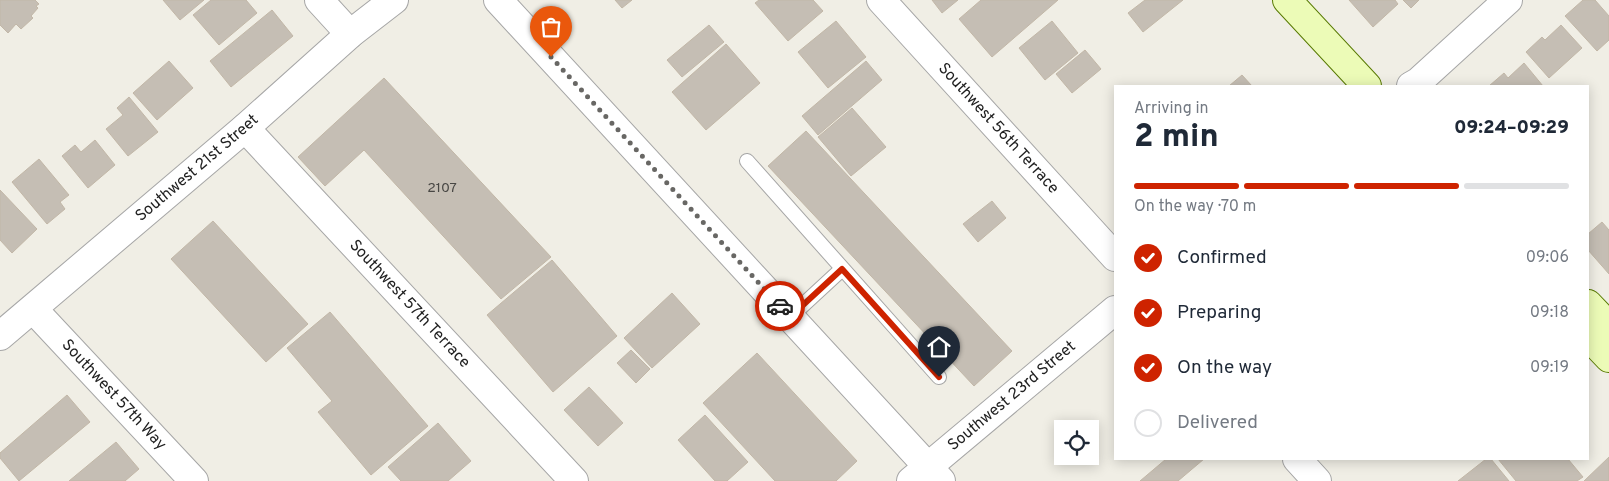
<!DOCTYPE html>
<html lang="en">
<head>
<meta charset="utf-8">
<style>
	body { margin:0; font-family:Overpass,sans-serif; background:#f6f6f7; color:#1f2937; height:100vh; display:flex; flex-direction:column; font-size:19px; white-space:nowrap }
	* { box-sizing:border-box; margin:0 }
	p { font-size:16px; color:#747a83 }
	.icon { flex:none; width:28px; height:28px; fill:none; stroke:currentColor; stroke-width:2; stroke-linecap:round; stroke-linejoin:round }
	.map { position:relative; flex:1; overflow:hidden }
	.panel { position:absolute; left:1114px; top:85px; width:475px; height:375px; display:flex; flex-direction:column; background:#fff; border-radius:0px; box-shadow:0 2px 12px #0003 }
	.panel>* { flex:none }
	.buttons { position:absolute; left:1054px; top:420px; display:grid; gap:10px }
	.buttons a { display:grid; place-items:center; width:45px; height:45px; border-radius:0px; background:#fff; box-shadow:0 2px 12px #0003; font-size:25px }
	.pin { position:absolute; display:grid; place-items:center; width:42px; height:42px; color:#fff; margin:-51px -21px; border-radius:50% 50% 50% 0; rotate:-45deg; box-shadow:0 0 5px #0007 }
	.pin .icon { rotate:45deg }
	.courier { position:absolute; display:grid; place-items:center; width:50px; height:50px; margin:-25px; border:4px solid #ce2300; border-radius:50%; background:#fff; color:#222; box-shadow:0 1px 6px #0007 }
	.summary em { font-style:normal; font-weight:800 }
	.summary div { display:flex; flex-direction:column-reverse }
	.summary { display:flex; align-items:center; justify-content:space-between; height:85px; padding:0 20px }
	h1 { font-size:32px; font-weight:800; line-height:38px }
	.bar { display:grid; grid-template-columns:repeat(4,1fr); gap:8px 5px; align-content:center; height:60px; padding:0 20px }
	.bar i { height:6px; border-radius:4px; background:#e0e1e3 }
	.bar .selected { background:#ce2300 }
	.bar p { grid-column:span 4 }
	ol { padding:0 20px; list-style:none }
	li { display:flex; align-items:center; gap:15px; height:55px }
	li p { margin-inline-start:auto }
	li .icon { padding:5px; border-radius:50%; background:#ce2300; color:#fff; stroke-width:4 }
	li:last-child { color:#747a83 }
	li i { width:28px; height:28px; border:2px solid #e0e1e3; border-radius:50% }
	.map>svg:first-child { display:block }
	.building { fill:#c5beb4; stroke:#c2b7a7 }
	.lines { fill:none; stroke-linecap:round; stroke-linejoin:round }
	.lane-casing { stroke:#a6a6a6; stroke-width:16 }
	.street-casing { stroke:#a6a6a6; stroke-width:30 }
	.secondary-casing { stroke:#587a02; stroke-width:30 }
	.lane { stroke:#fff; stroke-width:14 }
	.street { stroke:#fff; stroke-width:28 }
	.secondary { stroke:#ecfbb7; stroke-width:28 }
	.done { stroke:#686764; stroke-width:5; stroke-dasharray:0 9 }
	.route { stroke:#ce2300; stroke-width:6 }
	.labels { text-anchor:middle; dominant-baseline:central; stroke-width:4.5; stroke-linejoin:round; paint-order:stroke }
	.number-label { font-size:14px; fill:#484744 }
	.street-label { font-size:16px; fill:#1f1f1f; stroke:#fff }
</style>
</head>
<body>
<div class="map">
<svg width="1609" height="481" viewBox="0 0 1609 481">
	<rect width="100%" height="100%" fill="#f0eee5"/>
	<path class="building" d="M0 0H35L39 4 36 6 38 8 31 16 33 18 21 29 16 24 8 33 0 25Z
		M163 0H204L180 20Z
		M211 0H246L257 13 219 45 193 15Z
		M615 0H632L622 8Z
		M759 0H813L823 11 788 41 755 3Z
		M932 0H958L942 13Z
		M981 0H1058L992 57 959 19Z
		M1145 0H1183L1143 32 1128 13Z
		M1349 0H1395L1398 4 1373 27Z
		M1403 0H1419L1411 8Z
		M1583 0H1595L1609 16V40L1597 51 1565 16Z
		M272 10 293 36 231 87 210 61Z
		M836 21 866 57 828 88 798 52Z
		M1052 21 1078 53 1045 80 1019 48Z
		M709 25 724 42 682 77 667 60Z
		M1561 25 1582 48 1549 78 1526 52 1542 37 1545 40Z
		M726 44 760 83 706 130 672 92Z
		M1085 50 1101 69 1072 93 1056 74Z
		M169 61 193 88 157 120 133 93Z
		M866 61 882 80 818 135 802 116Z
		M1524 63 1543 86H1489L1504 73 1508 78Z
		M1242 75 1252 86H1229Z
		M384 78 551 257 501 299 364 150 325 186 298 157Z
		M129 97 158 132 128 156 106 129 123 115 117 108Z
		M852 108 886 147 851 176 818 137Z
		M806 131 1012 351 974 386 768 166Z
		M95 140 115 165 88 188 62 156 75 145 81 152Z
		M39 159 69 195 60 202 65 209 47 224 12 182Z
		M0 190 37 229 12 253 0 240Z
		M992 201 1006 218 978 242 963 224Z
		M213 221 308 324 266 362 171 259Z
		M1602 222 1609 230V274L1588 250V234Z
		M552 260 617 336 553 392 487 315Z
		M672 293 700 324 652 368 624 338Z
		M330 312 428 426 371 475 318 412 332 401 287 348Z
		M631 350 650 369 636 383 617 363Z
		M757 353 857 461 836 481H775L703 403Z
		M589 387 623 423 598 446 564 410Z
		M67 395 90 422 19 481 0 458V453Z
		M705 415 748 462 727 481H715L678 440Z
		M438 423 471 461 448 481H401L388 467Z
		M116 442 139 469 125 481H69Z
		M1609 457V481H1584Z
		M1166 459H1204L1178 481H1140Z
		M1486 459H1491L1509 481H1458Z
		M1498 459H1568L1583 477 1577 481H1516Z"/>
	<g class="lines">
		<g class="lane-casing">
			<path id="lane" d="M747 161 939 377
				M790 317 842 269"/>
		</g>
		<g class="street-casing">
			<g id="street">
				<path d="M319 0 350 34"/>
				<path d="M498 0 941 481"/>
				<path id="s1" d="M881 0 1115 257"/>
				<path d="M1411 86 1418 82 1508 0"/>
				<path id="s2" d="M245 128 574 481"/>
				<path id="s3" d="M33 309 194 481"/>
				<path id="s4" d="M0 336 245 128 350 34 394 0"/>
				<path d="M1297 459 1317 481"/>
				<path id="s5" d="M911 481 1115 310"/>
			</g>
		</g>
		<g class="secondary-casing">
			<path id="secondary" d="M1287 0 1367 86
				M1588 304 1609 326
				M1588 336 1609 358"/>
		</g>
		<use href="#lane" class="lane"/>
		<use href="#street" class="street"/>
		<use href="#secondary" class="secondary"/>
	</g>
	<g class="lines">
		<path class="done" d="M551 57 780 306"/>
		<path class="route" d="M780 306 790 317 842 269 939 377"/>
	</g>
	<g class="labels">
		<g class="number-label">
			<text x="442" y="188">2107</text>
		</g>
		<g class="street-label">
			<text stroke="none"><textPath href="#s1" startOffset="174">Southwest 56th Terrace</textPath></text>
			<text stroke="none"><textPath href="#s4" startOffset="259">Southwest 21st Street</textPath></text>
			<text stroke="none"><textPath href="#s2" startOffset="241">Southwest 57th Terrace</textPath></text>
			<text stroke="none"><textPath href="#s3" startOffset="118">Southwest 57th Way</textPath></text>
			<text stroke="none"><textPath href="#s5" startOffset="132">Southwest 23rd Street</textPath></text>
		</g>
	</g>
</svg>
<div class="buttons">
<a><svg class="icon" aria-label="locate" viewBox="0 0 24 24"><circle cx="12" cy="12" r="6"/><path d="M12 2v4M12 18v4M2 12h4M18 12h4"/></svg></a>
</div>
<div class="pin" style="left:551px;top:57px;background:#ea580c"><svg class="icon" aria-label="bag" viewBox="0 0 24 24"><path d="M5 8h14l-1 12H6zM9 8a3 3 0 0 1 6 0"/></svg></div>
<div class="pin" style="left:939px;top:377px;background:#1f2937"><svg class="icon" aria-label="home" viewBox="0 0 24 24"><path d="M3 11l9-7 9 7M6 9v11h12V9"/></svg></div>
<div class="courier" style="left:780px;top:306px"><svg class="icon" aria-label="car" viewBox="0 0 24 24"><path d="M5 17H2v-5l4-1 3-4h7l3 4 3 1v5h-3M9 17h6M6 11h13"/><circle cx="7" cy="17" r="2"/><circle cx="17" cy="17" r="2"/></svg></div>
<section class="panel">
<div class="summary"><div><h1>2 min</h1><p>Arriving in</p></div><em>09:24–09:29</em></div>
<div class="bar"><i class="selected"></i><i class="selected"></i><i class="selected"></i><i></i><p>On the way · 70 m</p></div>
<ol>
<li><svg class="icon" aria-label="check" viewBox="0 0 24 24"><path d="M5 12l5 5 9-10"/></svg>Confirmed<p>09:06</p></li>
<li><svg class="icon" aria-label="check" viewBox="0 0 24 24"><path d="M5 12l5 5 9-10"/></svg>Preparing<p>09:18</p></li>
<li><svg class="icon" aria-label="check" viewBox="0 0 24 24"><path d="M5 12l5 5 9-10"/></svg>On the way<p>09:19</p></li>
<li><i></i>Delivered</li>
</ol>
</section>
</div>
</body>
</html>
